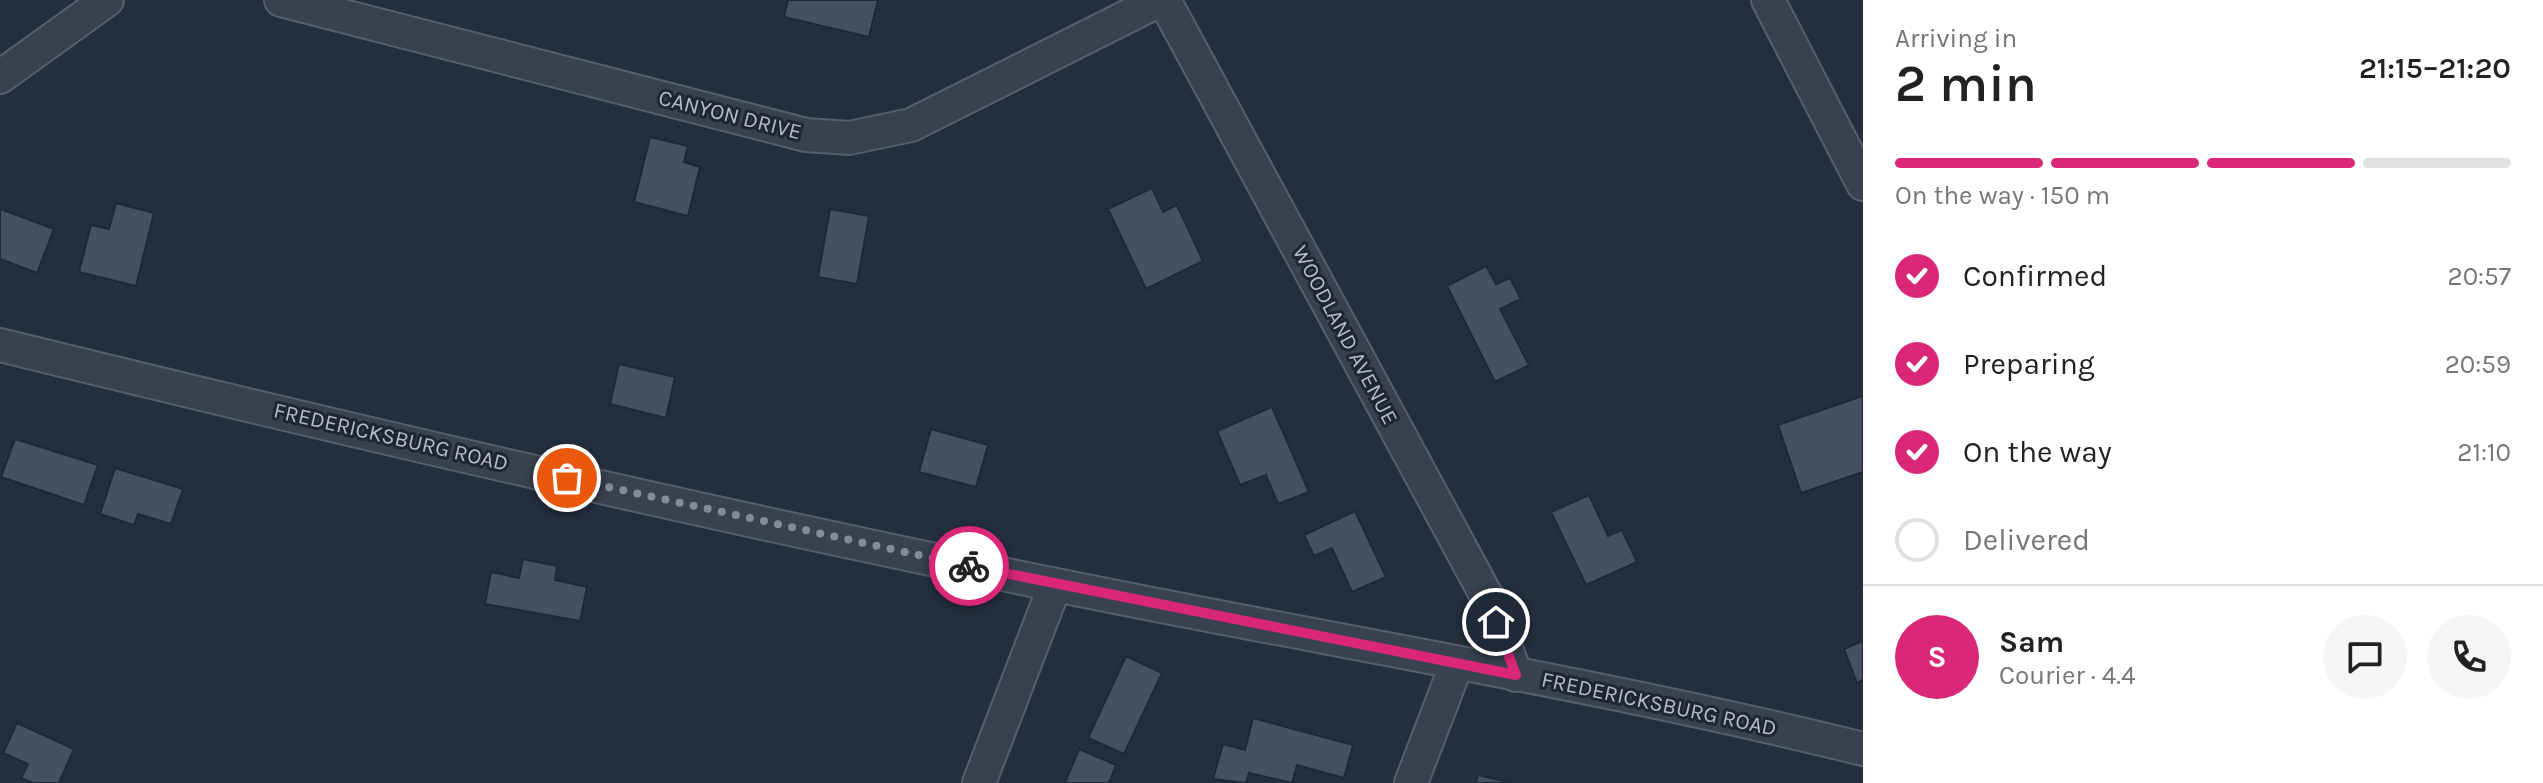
<!DOCTYPE html>
<html lang="en">
<head>
<meta charset="utf-8">
<style>
	body { margin:0; font-family:Karla,sans-serif; background:#f6f6f6; color:#222; height:100vh; display:flex; flex-direction:column; font-size:30px; white-space:nowrap }
	* { box-sizing:border-box; margin:0 }
	p { font-size:26px; color:#767676 }
	.icon { flex:none; width:44px; height:44px; fill:none; stroke:currentColor; stroke-width:2; stroke-linecap:round; stroke-linejoin:round }
	.map { position:relative; flex:1; overflow:hidden }
	.side { display:flex; flex-direction:column; background:#fff; width:680px }
	.side>* { flex:none }
	.pin { position:absolute; display:grid; place-items:center; width:68px; height:68px; color:#fff; margin:-34px; border:4px solid #fff; border-radius:50%; box-shadow:0 2px 8px #0007 }
	.courier { position:absolute; display:grid; place-items:center; width:80px; height:80px; margin:-40px; border:6px solid #db2777; border-radius:50%; background:#fff; color:#222; box-shadow:0 2px 10px #0007 }
	.headline em { font-style:normal; font-weight:600 }
	.headline div { display:flex; flex-direction:column-reverse }
	.headline { display:flex; align-items:center; justify-content:space-between; height:136px; padding:0 32px }
	h1 { font-size:52px; font-weight:600; line-height:60px }
	.bar { display:grid; grid-template-columns:repeat(4,1fr); gap:12px 8px; align-content:center; height:96px; padding:0 32px }
	.bar i { height:10px; border-radius:6px; background:#e0e0e0 }
	.bar .selected { background:#db2777 }
	.bar p { grid-column:span 4 }
	.line { display:flex; align-items:center; gap:20px; padding:0 32px; border-top:2px solid #e0e0e0 }
	.line div { flex:1 }
	.round { display:grid; place-items:center; flex:none; width:84px; height:84px; border-radius:42px; background:#f6f6f6 }
	ol { padding:0 32px; list-style:none }
	li { display:flex; align-items:center; gap:24px; height:88px }
	li p { margin-inline-start:auto }
	li .icon { padding:8px; border-radius:50%; background:#db2777; color:#fff; stroke-width:4 }
	li:last-child { color:#767676 }
	li i { width:44px; height:44px; border:4px solid #e0e0e0; border-radius:50% }
	main { display:flex; flex:1; min-height:0 }
	.map>svg:first-child { display:block }
	.building { fill:#455162; stroke:#1f2835; stroke-width:2 }
	.lines { fill:none; stroke-linecap:round; stroke-linejoin:round }
	.minor-casing { stroke:#565f6c; stroke-width:36 }
	.minor { stroke:#38414e; stroke-width:32 }
	.done { stroke:#828b98; stroke-width:8; stroke-dasharray:0 14.4 }
	.route { stroke:#db2777; stroke-width:10 }
	.labels { text-anchor:middle; dominant-baseline:central; stroke-width:6; stroke-linejoin:round; paint-order:stroke }
	.street-label { font-size:22px; fill:#b4bcc9; stroke:#1d2633 }
</style>
</head>
<body>
<main>
<div class="map">
<svg width="1863" height="783" viewBox="0 0 1863 783">
	<rect width="100%" height="100%" fill="#242f3e"/>
	<path class="building" d="M788 0H878L869 37 784 17Z
		M650 137 688 146 684 162 700 167 688 216 634 202Z
		M1152 188 1163 212 1177 205 1203 261 1146 289 1108 209Z
		M116 203 154 213 136 286 79 272 91 225 109 229Z
		M0 209 54 229 37 273 0 259Z
		M830 209 869 216 857 284 818 277Z
		M1486 266 1496 284 1510 278 1521 299 1500 309 1529 365 1495 382 1447 286Z
		M619 364 675 377 666 418 610 404Z
		M1863 396V472L1801 493 1778 425Z
		M1272 407 1309 492 1278 504 1266 475 1240 485 1217 431Z
		M931 429 988 445 976 487 919 472Z
		M15 439 98 465 84 505 1 477Z
		M115 468 183 489 171 524 138 514 134 525 100 514Z
		M1589 495 1608 536 1622 530 1637 562 1586 585 1551 512Z
		M1355 511 1386 577 1352 592 1332 548 1314 556 1304 535Z
		M523 559 557 566 555 580 587 587 580 621 485 604 491 572 519 578Z
		M1863 641V680L1857 683 1844 649Z
		M1126 656 1162 673 1124 754 1088 738Z
		M1253 718 1353 745 1344 778 1297 765 1292 783 1249 773 1246 783 1213 779 1223 744 1245 750Z
		M17 723 74 749 59 783H33L21 778 28 764 3 753Z
		M1079 749 1116 765 1109 783H1065Z
		M1478 775 1512 783H1476Z"/>
	<g class="lines">
		<g class="minor-casing">
			<path id="minor" d="M281 0 806 135 849 138 911 125 1160 0
				M1164 0 1486 595 1516 675
				M1768 0 1863 184
				M0 77 107 0
				M0 345C350 431 702 513 1056 585 1325 640 1596 683 1863 749
				M979 783 1055 585
				M1411 783 1457 663"/>
		</g>
		<use href="#minor" class="minor"/>
	</g>
	<g class="lines">
		<path class="done" d="M567 478 969 566"/>
		<path class="route" d="M969 566 1516 675 1496 622"/>
	</g>
	<g class="labels">
		<g class="street-label">
			<text transform="translate(730 115) rotate(14)">CANYON DRIVE</text>
			<text transform="translate(1345 335) rotate(62)">WOODLAND AVENUE</text>
			<text transform="translate(391 437) rotate(13)">FREDERICKSBURG ROAD</text>
			<text transform="translate(1659 704) rotate(12)">FREDERICKSBURG ROAD</text>
		</g>
	</g>
</svg>
<div class="pin" style="left:567px;top:478px;background:#ea580c"><svg class="icon" aria-label="bag" viewBox="0 0 24 24"><path d="M5 8h14l-1 12H6zM9 8a3 3 0 0 1 6 0"/></svg></div>
<div class="pin" style="left:1496px;top:622px;background:#1f2937"><svg class="icon" aria-label="home" viewBox="0 0 24 24"><path d="M3 11l9-7 9 7M6 9v11h12V9"/></svg></div>
<div class="courier" style="left:969px;top:566px"><svg class="icon" aria-label="bike" viewBox="0 0 24 24"><circle cx="6" cy="16" r="4"/><circle cx="18" cy="16" r="4"/><path d="M6 16l4-8h5l3 8M10 8l3 8H6M13 5h3"/></svg></div>
</div>
<section class="side">
<div class="headline"><div><h1>2 min</h1><p>Arriving in</p></div><em>21:15–21:20</em></div>
<div class="bar"><i class="selected"></i><i class="selected"></i><i class="selected"></i><i></i><p>On the way · 150 m</p></div>
<ol>
<li><svg class="icon" aria-label="check" viewBox="0 0 24 24"><path d="M5 12l5 5 9-10"/></svg>Confirmed<p>20:57</p></li>
<li><svg class="icon" aria-label="check" viewBox="0 0 24 24"><path d="M5 12l5 5 9-10"/></svg>Preparing<p>20:59</p></li>
<li><svg class="icon" aria-label="check" viewBox="0 0 24 24"><path d="M5 12l5 5 9-10"/></svg>On the way<p>21:10</p></li>
<li><i></i>Delivered</li>
</ol>
<div class="line" style="height:144px"><b class="round" style="background:#db2777;color:#fff">S</b><div><b>Sam</b><p>Courier · 4.4</p></div><a class="round"><svg class="icon" aria-label="chat" viewBox="0 0 24 24"><path d="M4 5h16v11H9l-5 4z"/></svg></a><a class="round"><svg class="icon" aria-label="phone" viewBox="0 0 24 24"><path d="M5 4h4l2 5-3 2q2 4 5 5l2-3 5 2v4C11 20 4 13 5 4z"/></svg></a></div>
</section>
</main>
</body>
</html>
